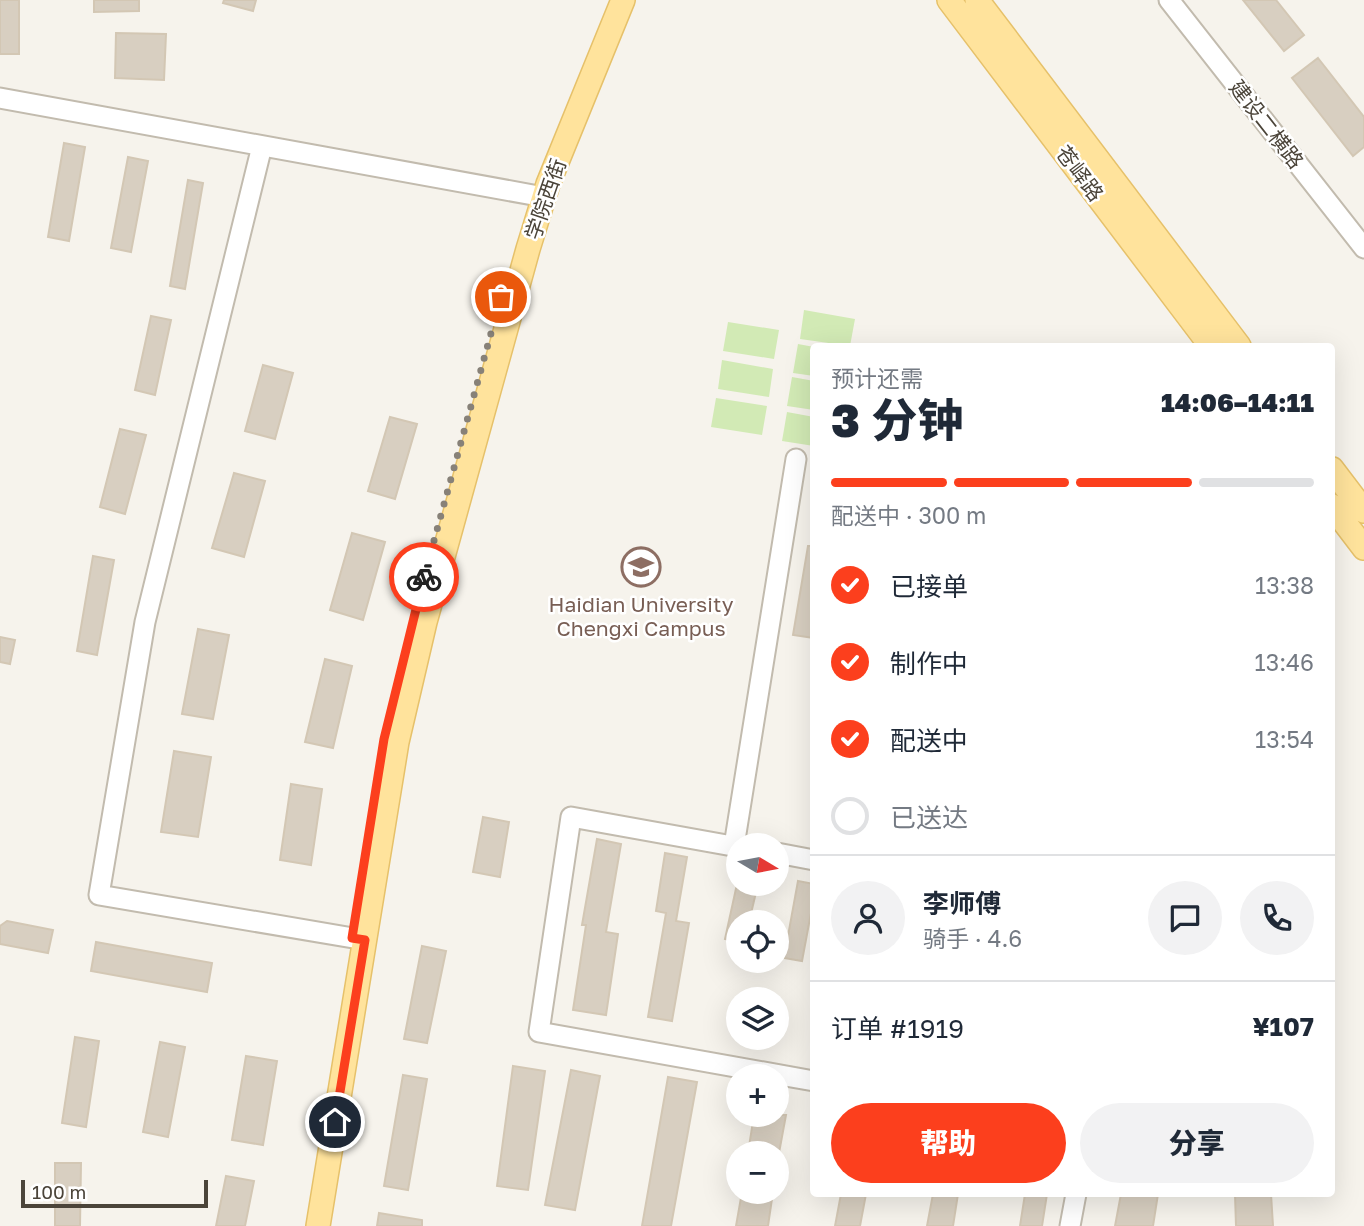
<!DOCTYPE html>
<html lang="zh">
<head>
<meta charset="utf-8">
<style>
	body { margin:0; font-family:"Golos Text","Noto Sans SC",sans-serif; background:#f2f2f3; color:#1f2937; height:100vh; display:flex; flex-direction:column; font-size:26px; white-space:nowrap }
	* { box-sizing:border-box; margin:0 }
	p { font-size:23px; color:#747a83 }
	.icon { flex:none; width:38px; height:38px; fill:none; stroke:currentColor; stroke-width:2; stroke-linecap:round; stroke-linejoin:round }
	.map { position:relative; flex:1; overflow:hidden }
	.details { position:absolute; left:810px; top:343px; width:525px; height:854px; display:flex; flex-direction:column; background:#fff; border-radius:7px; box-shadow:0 7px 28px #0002 }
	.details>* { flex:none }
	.needle { width:46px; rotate:100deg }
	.fabs { position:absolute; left:726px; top:833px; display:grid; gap:14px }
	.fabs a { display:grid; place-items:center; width:63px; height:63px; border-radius:50%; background:#fff; box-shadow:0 7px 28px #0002; font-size:35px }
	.scale { position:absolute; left:21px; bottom:18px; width:187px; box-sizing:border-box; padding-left:7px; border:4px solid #4b4439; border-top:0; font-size:19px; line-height:24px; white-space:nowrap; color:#4b4439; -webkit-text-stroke:5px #fff; paint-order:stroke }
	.pin { position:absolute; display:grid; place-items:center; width:60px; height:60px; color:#fff; margin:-30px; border:4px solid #fff; border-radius:50%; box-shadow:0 2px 7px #0007 }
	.courier { position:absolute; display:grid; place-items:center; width:70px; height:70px; margin:-35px; border:5px solid #fc3f1d; border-radius:50%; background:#fff; color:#222; box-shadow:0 2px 9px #0007 }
	.head em { font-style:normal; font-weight:800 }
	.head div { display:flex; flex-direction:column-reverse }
	.head { display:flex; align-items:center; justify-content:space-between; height:119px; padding:0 21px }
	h1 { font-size:46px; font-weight:800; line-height:52px }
	.bar { display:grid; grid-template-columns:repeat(4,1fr); gap:10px 7px; align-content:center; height:84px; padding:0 21px }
	.bar i { height:9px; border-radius:5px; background:#e0e1e3 }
	.bar .active { background:#fc3f1d }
	.bar p { grid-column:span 4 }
	.line { display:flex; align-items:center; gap:18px; padding:0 21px; border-top:2px solid #e0e1e3 }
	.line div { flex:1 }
	.round { display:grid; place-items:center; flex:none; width:74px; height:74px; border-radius:37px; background:#f2f2f3 }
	ol { padding:0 21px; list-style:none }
	li { display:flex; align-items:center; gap:21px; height:77px }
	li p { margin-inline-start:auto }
	li .icon { padding:7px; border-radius:50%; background:#fc3f1d; color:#fff; stroke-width:4 }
	li:last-child { color:#747a83 }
	li i { width:38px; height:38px; border:4px solid #e0e1e3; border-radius:50% }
	.primary-button { display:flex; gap:14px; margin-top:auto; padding:14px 21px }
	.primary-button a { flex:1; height:80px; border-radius:42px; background:#fc3f1d; color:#fff; font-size:28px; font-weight:800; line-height:80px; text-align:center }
	.primary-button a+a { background:#f2f2f3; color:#1f2937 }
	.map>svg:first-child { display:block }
	.green { fill:#d2eab5 }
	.building { fill:#d8cfc1; stroke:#d3c7b4; stroke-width:2 }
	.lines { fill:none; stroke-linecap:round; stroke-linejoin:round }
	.minor-casing { stroke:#c2bbae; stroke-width:23 }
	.major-casing { stroke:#e6c16a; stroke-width:26 }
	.minor { stroke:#fff; stroke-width:19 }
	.major { stroke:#ffe39c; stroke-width:23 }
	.done { stroke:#878178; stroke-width:7; stroke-dasharray:0 12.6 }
	.route { stroke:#fc3f1d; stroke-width:9 }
	.labels { text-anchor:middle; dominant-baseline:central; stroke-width:5; stroke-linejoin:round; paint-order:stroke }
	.street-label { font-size:21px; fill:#4b4439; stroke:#fff }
	.education-label { font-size:21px; fill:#785e54; stroke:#fff }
</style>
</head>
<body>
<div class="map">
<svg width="1364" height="1226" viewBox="0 0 1364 1226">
	<rect width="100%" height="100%" fill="#f6f3ec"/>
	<path class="green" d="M804 310 855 319 850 346 800 339Z
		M728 322 779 330 774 359 723 351Z
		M798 344 814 347V376L793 373Z
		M722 360 773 369 769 397 718 389Z
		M792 377 814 381V410L787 406Z
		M716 398 767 406 762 435 711 427Z
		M787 412 814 417V446L782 441Z"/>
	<path class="building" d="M0 0H19V54H0Z
		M94 0H139V11L94 12Z
		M224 0H256L253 11 223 3Z
		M1243 0H1276L1304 35 1284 51Z
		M116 33 166 34 164 80 115 78Z
		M1318 58 1364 117V147L1353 156 1292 78Z
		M64 143 85 147 69 241 48 237Z
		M128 157 148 161 131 252 111 248Z
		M188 180 203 183 185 289 170 286Z
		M151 316 171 320 155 395 135 390Z
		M263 365 293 373 275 439 245 431Z
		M390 417 417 424 395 499 368 491Z
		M120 429 146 435 125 514 100 507Z
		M234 473 265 481 244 557 212 548Z
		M352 533 385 542 363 620 330 610Z
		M808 546H814V638L793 635Z
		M93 556 114 560 97 655 77 651Z
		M198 629 229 635 213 719 182 714Z
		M0 637 15 640 10 664 0 662Z
		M325 659 352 666 333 748 305 742Z
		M174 751 211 757 198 837 161 832Z
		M291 784 322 789 311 865 280 860Z
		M483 817 509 822 500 877 473 872Z
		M597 839 621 844 606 932 618 934 606 1015 573 1010 586 925H582Z
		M665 853 687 857 676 921 689 923 672 1021 648 1017 666 913 656 911Z
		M798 881 814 884V897L802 961 784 958Z
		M737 884H758L749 922H738V942L725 939Z
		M7 921 53 930 48 953 0 944V926Z
		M96 942 212 963 207 992 91 971Z
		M422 946 446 951 427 1043 404 1039Z
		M75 1037 99 1041 86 1127 62 1123Z
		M160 1042 185 1047 168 1137 143 1132Z
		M246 1056 277 1061 263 1145 232 1140Z
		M513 1066 545 1071 528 1190 497 1186Z
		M571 1070 600 1076 575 1210 545 1205Z
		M403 1075 427 1079 408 1190 384 1186Z
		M668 1077 697 1082 671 1226H642Z
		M754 1115H786L779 1153H748Z
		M55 1163H81L80 1226H55Z
		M226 1176 254 1181 245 1226H216Z
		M742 1192H773L768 1226H736Z
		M841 1194H866L860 1226H835Z
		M933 1194H958L953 1226H927Z
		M1025 1194H1047L1042 1226H1020Z
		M1121 1194H1158L1153 1226H1115Z
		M1235 1194H1271L1273 1226H1236Z
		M379 1213 422 1220V1226H377Z"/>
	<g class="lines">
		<g class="minor-casing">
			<path id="minor" d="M1169 0 1364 248
				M0 98 544 197
				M262 146 145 622 99 895 365 940
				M734 846 796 459
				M738 847 571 817 539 1032 814 1081
				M777 853 814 860
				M1070 1226 1076 1194"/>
		</g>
		<g class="major-casing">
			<path id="major" d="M949 0 1211 346
				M977 0 1239 346
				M1332 469 1364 511
				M1332 506 1364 548
				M318 1226 397 742 425 622 528 249 548 184 623 0"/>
		</g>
		<use href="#minor" class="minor"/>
		<use href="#major" class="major"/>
	</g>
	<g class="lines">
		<path class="done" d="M424 577 501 297"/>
		<path class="route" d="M335 1122 365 940 352 938 384 739 424 577"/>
	</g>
	<defs>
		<g id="university-ring" transform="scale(2.0125)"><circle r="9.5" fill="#fff" stroke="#8d6e63" stroke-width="1.5"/><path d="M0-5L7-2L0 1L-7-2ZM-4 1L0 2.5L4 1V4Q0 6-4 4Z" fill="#8d6e63"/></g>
	</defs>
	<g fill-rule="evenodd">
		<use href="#university-ring" x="641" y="567"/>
	</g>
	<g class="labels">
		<g class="street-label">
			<text transform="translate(1267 124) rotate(52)">建设二横路</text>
			<text transform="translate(1080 173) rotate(53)">苍峄路</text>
			<text transform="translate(545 199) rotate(-71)">学院西街</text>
		</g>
		<g class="education-label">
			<text x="641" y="604">Haidian University<tspan x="641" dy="24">Chengxi Campus</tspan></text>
		</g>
	</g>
</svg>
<div class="fabs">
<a><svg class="needle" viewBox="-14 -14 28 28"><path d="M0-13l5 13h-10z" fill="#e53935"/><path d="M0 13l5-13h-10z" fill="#747a83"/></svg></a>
<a><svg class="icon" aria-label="locate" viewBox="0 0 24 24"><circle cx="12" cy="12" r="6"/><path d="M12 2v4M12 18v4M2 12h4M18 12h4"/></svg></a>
<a><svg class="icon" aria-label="layers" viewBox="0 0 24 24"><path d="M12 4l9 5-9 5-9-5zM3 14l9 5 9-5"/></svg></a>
<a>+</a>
<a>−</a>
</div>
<div class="scale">100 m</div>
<div class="pin" style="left:501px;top:297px;background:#ea580c"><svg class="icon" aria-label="bag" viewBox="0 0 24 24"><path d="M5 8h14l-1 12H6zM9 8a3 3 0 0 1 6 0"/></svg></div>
<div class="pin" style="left:335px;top:1122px;background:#1f2937"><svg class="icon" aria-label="home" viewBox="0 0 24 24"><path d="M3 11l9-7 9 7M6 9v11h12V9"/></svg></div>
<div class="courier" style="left:424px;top:577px"><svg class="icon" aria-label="bike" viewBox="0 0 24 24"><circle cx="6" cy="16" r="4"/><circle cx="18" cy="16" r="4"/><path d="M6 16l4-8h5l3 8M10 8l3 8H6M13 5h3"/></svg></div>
<section class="details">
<div class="head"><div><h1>3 分钟</h1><p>预计还需</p></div><em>14:06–14:11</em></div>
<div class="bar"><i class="active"></i><i class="active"></i><i class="active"></i><i></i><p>配送中 · 300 m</p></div>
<ol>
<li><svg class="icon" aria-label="check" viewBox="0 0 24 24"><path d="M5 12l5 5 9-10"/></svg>已接单<p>13:38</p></li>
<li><svg class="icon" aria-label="check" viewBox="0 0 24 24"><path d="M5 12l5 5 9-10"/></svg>制作中<p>13:46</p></li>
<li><svg class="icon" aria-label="check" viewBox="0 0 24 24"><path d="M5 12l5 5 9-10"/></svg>配送中<p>13:54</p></li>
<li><i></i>已送达</li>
</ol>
<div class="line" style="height:126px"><a class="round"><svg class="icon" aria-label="person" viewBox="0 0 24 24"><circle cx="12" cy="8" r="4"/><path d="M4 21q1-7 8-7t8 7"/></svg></a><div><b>李师傅</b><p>骑手 · 4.6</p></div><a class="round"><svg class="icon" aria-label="chat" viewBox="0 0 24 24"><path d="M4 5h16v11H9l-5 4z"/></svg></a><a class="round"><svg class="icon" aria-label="phone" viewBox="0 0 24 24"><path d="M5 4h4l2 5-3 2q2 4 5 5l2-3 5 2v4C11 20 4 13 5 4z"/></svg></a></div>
<div class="line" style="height:91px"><div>订单 #1919</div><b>¥107</b></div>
<div class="primary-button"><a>帮助</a><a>分享</a></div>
</section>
</div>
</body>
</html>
